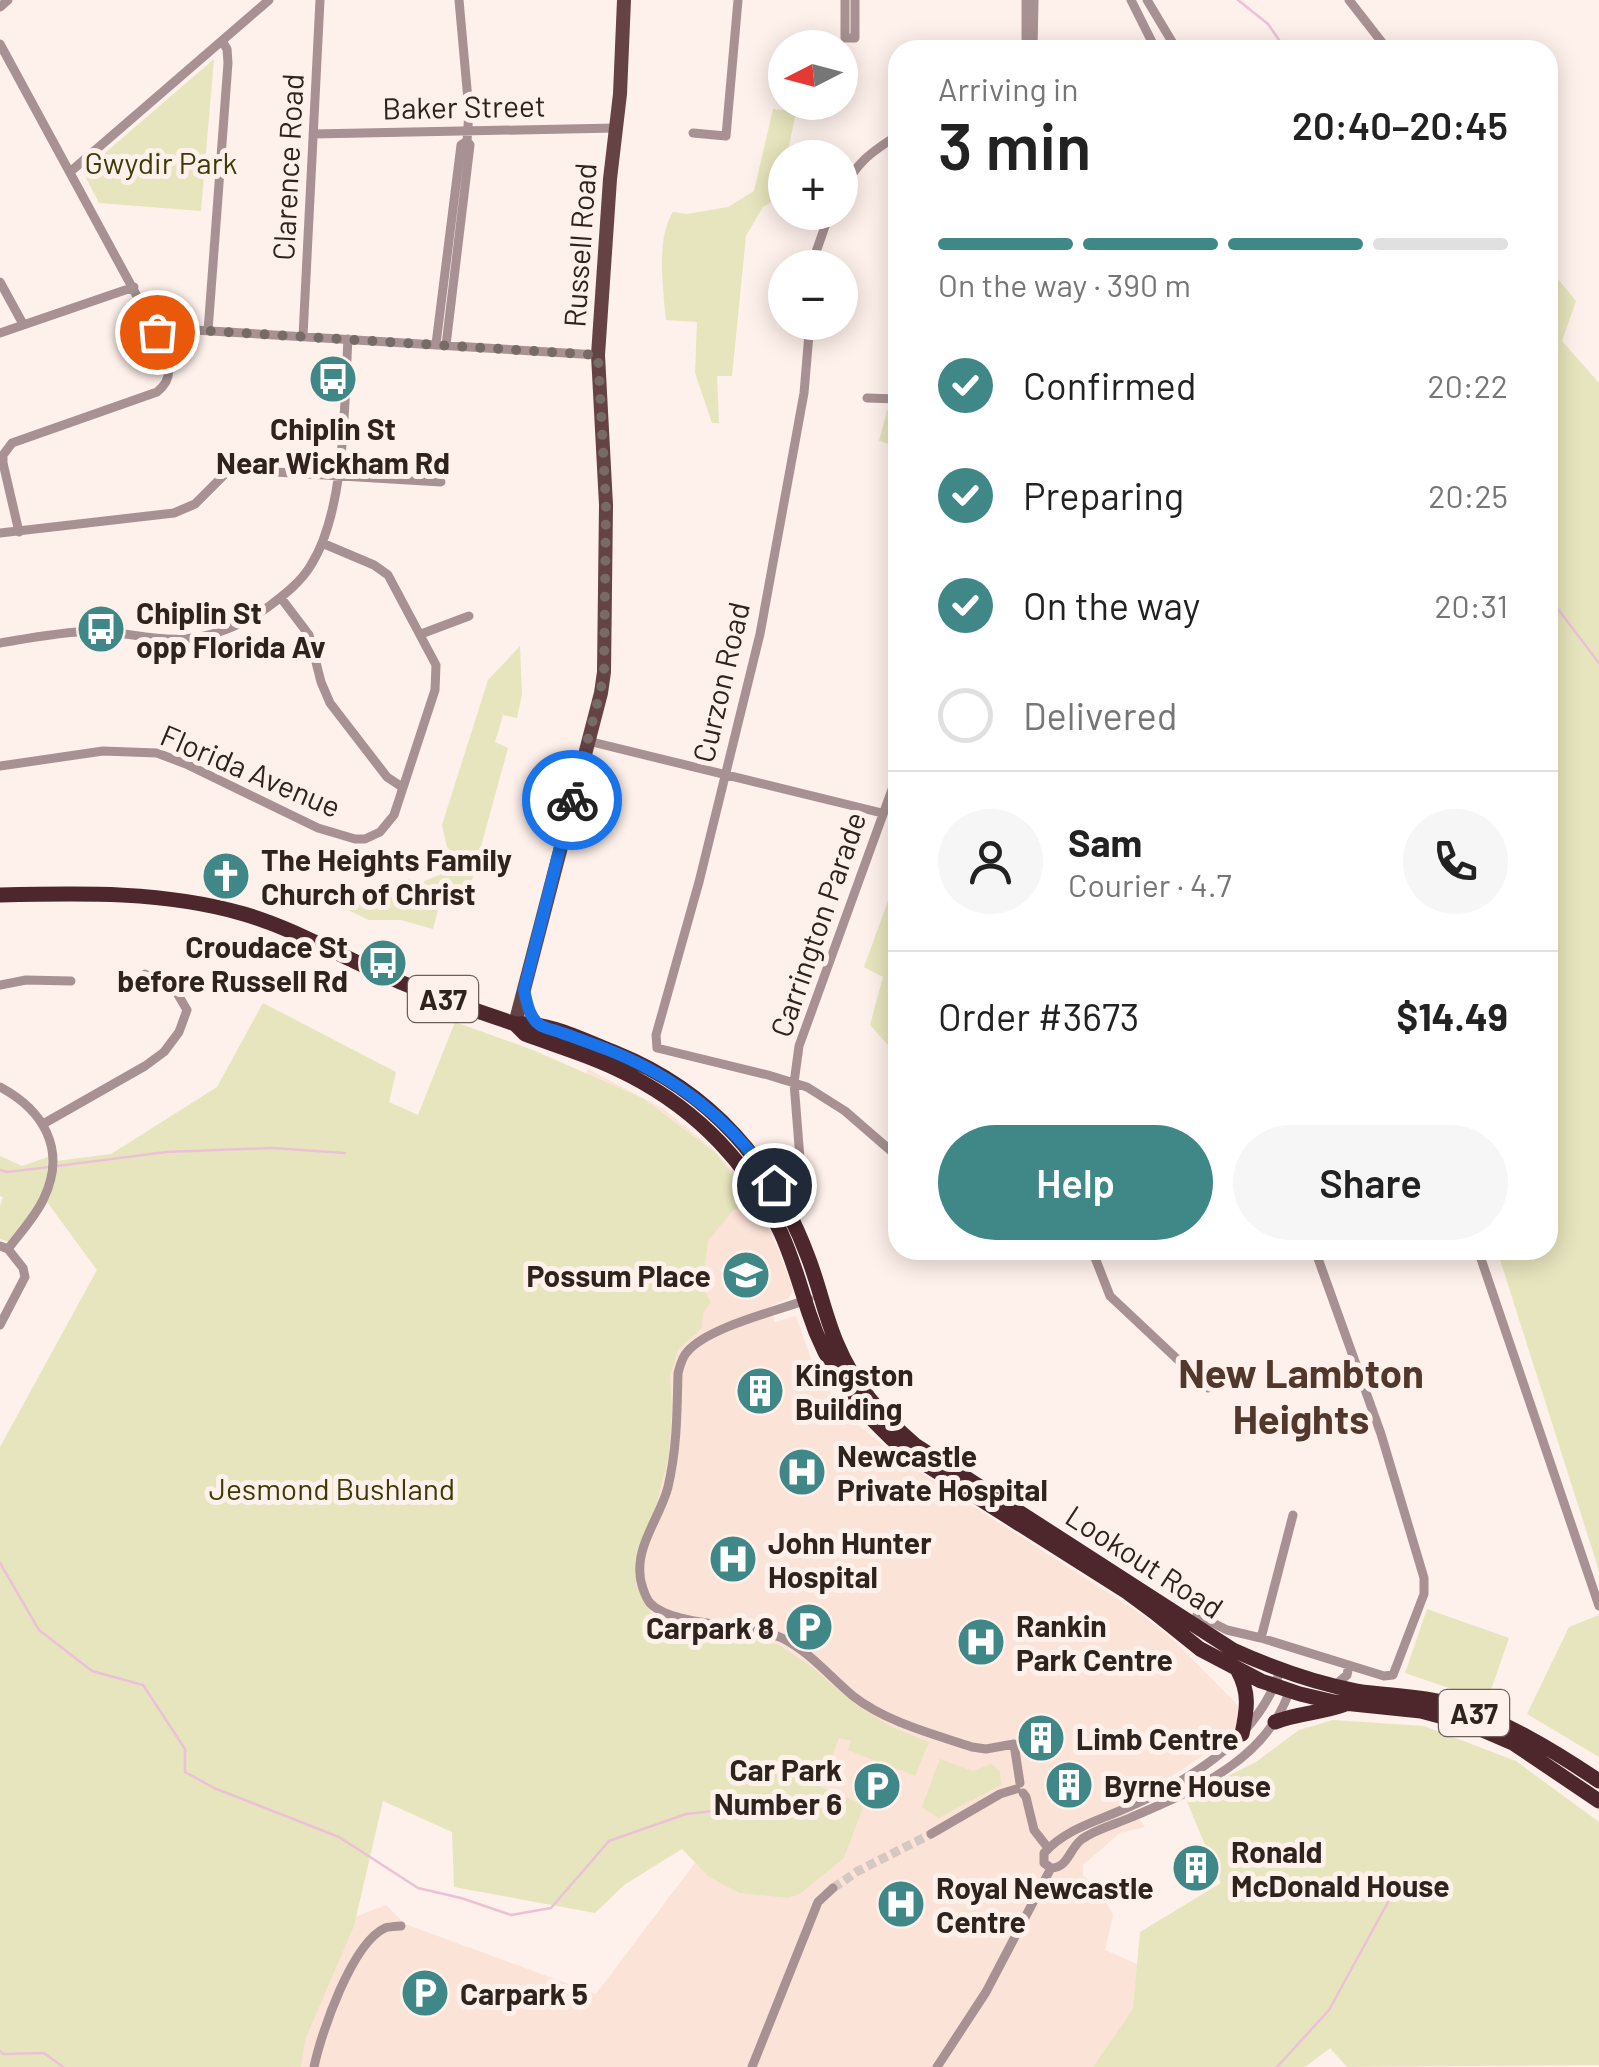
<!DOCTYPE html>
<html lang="en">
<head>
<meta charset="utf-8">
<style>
	body { margin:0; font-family:Barlow,sans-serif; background:#f6f6f6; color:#222; height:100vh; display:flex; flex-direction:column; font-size:38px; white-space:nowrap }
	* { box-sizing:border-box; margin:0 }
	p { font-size:32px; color:#767676 }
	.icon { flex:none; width:55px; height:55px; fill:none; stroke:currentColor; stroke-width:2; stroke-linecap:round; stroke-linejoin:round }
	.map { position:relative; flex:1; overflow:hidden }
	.side { position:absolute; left:888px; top:40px; width:670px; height:1220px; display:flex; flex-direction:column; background:#fff; border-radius:30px; box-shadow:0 5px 25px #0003 }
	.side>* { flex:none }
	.needle { width:65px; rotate:264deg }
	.buttons { position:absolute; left:768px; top:30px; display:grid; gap:20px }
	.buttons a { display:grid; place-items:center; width:90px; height:90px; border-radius:50%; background:#fff; box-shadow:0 5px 25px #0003; font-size:50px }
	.pin { position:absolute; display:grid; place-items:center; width:85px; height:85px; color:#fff; margin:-42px; border:5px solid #fff; border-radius:50%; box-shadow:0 2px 10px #0007 }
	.courier { position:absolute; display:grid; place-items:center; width:100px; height:100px; margin:-50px; border:8px solid #1a73e8; border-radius:50%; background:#fff; color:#222; box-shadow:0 2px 12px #0007 }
	.head em { font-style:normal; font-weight:600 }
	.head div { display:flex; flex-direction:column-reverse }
	.head { display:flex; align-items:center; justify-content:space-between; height:170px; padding:0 50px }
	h1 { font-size:65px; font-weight:600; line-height:75px }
	.bar { display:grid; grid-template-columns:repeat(4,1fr); gap:15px 10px; align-content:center; height:120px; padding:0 50px }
	.bar i { height:12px; border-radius:8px; background:#e0e0e0 }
	.bar .on { background:#408887 }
	.bar p { grid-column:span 4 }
	.line { display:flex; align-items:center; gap:25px; padding:0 50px; border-top:2px solid #e0e0e0 }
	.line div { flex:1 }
	.round { display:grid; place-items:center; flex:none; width:105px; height:105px; border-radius:52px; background:#f6f6f6 }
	ol { padding:0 50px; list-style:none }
	li { display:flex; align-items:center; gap:30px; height:110px }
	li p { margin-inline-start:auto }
	li .icon { padding:10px; border-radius:50%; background:#408887; color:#fff; stroke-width:4 }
	li:last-child { color:#767676 }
	li i { width:55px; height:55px; border:5px solid #e0e0e0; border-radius:50% }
	.primary-button { display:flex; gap:20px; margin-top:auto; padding:20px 50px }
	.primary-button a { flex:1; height:115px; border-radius:60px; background:#408887; color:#fff; font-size:40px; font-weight:600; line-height:115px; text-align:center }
	.primary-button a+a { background:#f6f6f6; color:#222 }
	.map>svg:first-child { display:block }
	.built { fill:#fce3d8 }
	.green { fill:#e7e5bd }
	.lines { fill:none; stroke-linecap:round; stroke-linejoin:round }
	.stream { stroke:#ecc1d7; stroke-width:2.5 }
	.street-tunnel { stroke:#d5c7c1; stroke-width:9; stroke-dasharray:9 4.5; stroke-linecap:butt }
	.street { stroke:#a79192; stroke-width:9 }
	.primary { stroke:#654345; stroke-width:14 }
	.highway { stroke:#4d272b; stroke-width:15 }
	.done { stroke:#776b65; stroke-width:10; stroke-dasharray:0 18 }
	.route { stroke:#1a73e8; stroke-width:12 }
	.labels { text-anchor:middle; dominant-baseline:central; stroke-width:10; stroke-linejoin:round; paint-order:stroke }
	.shield { fill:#fef0ea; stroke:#6d605b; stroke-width:2.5 }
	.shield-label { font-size:28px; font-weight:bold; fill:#2f231e }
	.street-label { font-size:30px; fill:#2f231e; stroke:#fef0ea }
	.park-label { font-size:30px; fill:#3e3a04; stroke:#fef0ea }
	.poi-label { font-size:30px; font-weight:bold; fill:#2f231e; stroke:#fef0ea; text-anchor:start }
	.district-label { font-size:40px; font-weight:bold; fill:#52372c; stroke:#fef0ea }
</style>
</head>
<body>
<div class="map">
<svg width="1599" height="2067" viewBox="0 0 1599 2067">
	<rect width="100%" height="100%" fill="#fef0ea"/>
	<path class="built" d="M588 1069 662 1108 712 1148 735 1174 757 1205 777 1247 793 1290 788 1299 770 1306 775 1322 796 1316 812 1362 828 1386 838 1409 904 1462 1138 1612 1170 1637 1235 1702 1240 1711 1239 1722 1228 1738 1180 1771 1126 1800 1145 1827 1120 1833 1083 1865V1875L1103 1896 1113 1915 1105 1950 1151 1970 1193 1931 1101 2067H231L175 1986 386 1905 405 1924 596 1994 753 1786 330 1507 544 1196Z"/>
	<path class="green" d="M214 59 201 211 99 203 83 172Z
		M773 109 796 111 787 157 785 158 780 197 763 207 746 236 732 376H717L719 423H712L695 373 697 322 666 320C663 290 656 237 673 212L687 214 728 207 754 191Z
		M1553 273 1576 301 1562 341 1599 383V1571L1497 1250H1548V297Z
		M887 410 897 413V424L892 445 879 441Z
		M520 646 522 694 517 718 503 715 495 742 508 748 471 883 439 906 433 929 401 920H369L348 910 351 895 409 879 417 884 451 870 454 854 447 847 442 825 488 680Z
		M897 876V1055L870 1025 883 977 864 967Z
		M263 1003 396 1072 389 1102 418 1115 455 1022 533 1050 644 1099 717 1154 755 1206 733 1210 708 1241 702 1287 711 1302 703 1313 702 1328 678 1350 670 1376 672 1409 669 1455 655 1509 635 1561 636 1585 652 1614 675 1625 779 1645 808 1664 856 1705 894 1728 929 1742 915 1776 848 1750 851 1741 839 1738 821 1787 864 1805 844 1858 800 1894 788 1898 740 1893 709 1877 682 1849 624 1885 595 1913 454 1887 452 1832 383 1801 354 1926 305 2040 301 2067H0V1447L97 1270 47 1202 56 1176V1161L111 1154 217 1087Z
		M0 1156 22 1166 48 1157 47 1182 40 1198 10 1242 0 1239V1206L3 1197 0 1196Z
		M1427 1609 1509 1638 1487 1701 1405 1673Z
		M1599 1615V1757L1527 1714 1569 1627Z
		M1333 1720 1424 1726 1516 1761 1599 1822V2065L1347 2067 1330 2048 1305 2067H1093L1133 2009 1140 1932 1221 1883 1185 1797 1256 1762 1299 1730Z
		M940 1759 973 1771 991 1764 1000 1771 1001 1785 938 1818 922 1807Z"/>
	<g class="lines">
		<path class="stream" d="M1238 0 1268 24 1286 50
			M1548 596 1599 663
			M57 1166 166 1152 272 1148 345 1153
			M0 1170 7 1172 50 1167
			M0 1563 39 1630 92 1671 143 1685 185 1749V1772L214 1788 339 1837 418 1888 461 1898 511 1915 551 1908 609 1841 686 1814 812 1800 823 1805
			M0 2051 4 2054 44 2053 63 2067
			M1277 2067 1329 2010 1393 1893"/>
		<path class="street-tunnel" d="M833 1888 858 1871 931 1834"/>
		<path class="street" d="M845 0V38H855V0
			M1131 0 1156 50
			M1147 0 1177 50
			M1349 0 1388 50
			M0 7 8 0
			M0 44 157 333C165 355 179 375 157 392L12 443 3 455V463L19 532
			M1017 50 1026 44V0
			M1033 50 1034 0
			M693 133 726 136 738 0
			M313 134 616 128
			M70 172 269 0
			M840 193C858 162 868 154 898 135
			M815 268 816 252 830 212
			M0 282 23 324
			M810 322 804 393 760 634 699 882 656 1035 657 1048 768 1075 807 1087 845 1111 898 1157
			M208 331 228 63 227 49 222 41
			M0 333 134 287
			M157 333 178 329 598 355
			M303 336 320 0
			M436 344 461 145 467 141
			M446 345 470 145 467 141 469 111 459 0
			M867 398 898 399
			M0 533 174 513 195 504 227 472 241 470 441 482
			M281 598 309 635 321 682 330 703 387 777 402 787
			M421 634 469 616
			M0 643C30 638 61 632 91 631 122 631 152 641 183 639 215 637 242 625 268 607 284 595 301 582 311 565 346 509 344 404 348 339
			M588 741 882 813
			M0 766 103 751 157 753 186 764 318 828 355 839H365L380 832 394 815 435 690 436 665 388 575 374 565 322 543
			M0 985 26 980 71 981
			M0 1087C43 1110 67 1149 44 1198 36 1216 20 1233 8 1249
			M43 1124 145 1066 164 1052 179 1032 187 1010 177 993 145 974
			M787 1207 798 1197 802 1184 794 1083 799 1046 898 773
			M0 1246 8 1249 23 1268 25 1277 0 1325
			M1092 1250 1110 1296 1208 1388
			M1478 1250 1599 1606
			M809 1299C777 1311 708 1327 687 1352 682 1357 680 1366 678 1373 677 1414 677 1448 668 1487 661 1515 637 1544 640 1574 640 1581 645 1597 650 1603 672 1627 749 1623 782 1638 810 1652 830 1677 853 1696 886 1722 933 1734 972 1747L986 1749 1014 1744 1020 1783
			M1197 1615 1227 1630 1261 1638 1384 1676 1393 1675 1424 1594V1578L1381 1434 1315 1250
			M1261 1638 1293 1515
			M1334 1686 1347 1675 1349 1665
			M1023 1793 1026 1797 1034 1830 1048 1848
			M931 1834 1000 1794 1016 1789
			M1051 1868 1044 1863V1853C1064 1831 1091 1823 1117 1812 1183 1785 1256 1743 1280 1671
			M1051 1868C1068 1868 1069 1849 1082 1839 1096 1829 1116 1824 1132 1817 1195 1790 1268 1759 1290 1689
			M314 2067C321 2033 352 1943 385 1928 387 1927 398 1926 401 1926
			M752 2067 818 1902 833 1888
			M937 2067 986 1992 1051 1868"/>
		<path class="primary" d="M515 1024 601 693 604 672 606 505 598 355 610 179 620 94 624 0"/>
		<path class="highway" d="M0 895C81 893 165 891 244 914 289 927 329 950 371 969 417 991 466 1007 515 1024 548 1021 585 1041 616 1053 710 1091 773 1163 808 1257 819 1285 825 1316 837 1344 854 1385 881 1416 915 1445L1233 1650C1273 1668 1314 1683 1357 1691 1387 1696 1419 1695 1449 1704 1502 1719 1553 1750 1599 1781
			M515 1024 525 1034C560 1047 598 1058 631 1076 698 1111 750 1165 781 1233 793 1259 800 1286 809 1313 827 1370 863 1416 909 1454L1127 1592 1154 1612 1200 1649 1261 1681 1300 1694 1334 1702 1421 1711 1469 1724 1513 1743 1599 1801
			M1238 1671C1250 1693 1247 1710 1242 1734
			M1275 1722C1297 1713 1321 1713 1343 1705"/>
	</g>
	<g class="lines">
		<path class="done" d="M157 332 178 329 598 355 606 505 604 672 600 693 572 800"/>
		<path class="route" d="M572 800 524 990C527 1002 529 1018 540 1025 546 1029 555 1030 562 1033 577 1038 592 1044 606 1049 675 1076 734 1122 774 1185"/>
	</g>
	<defs>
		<g id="bus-disc" transform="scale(2.5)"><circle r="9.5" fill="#408887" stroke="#fef0ea"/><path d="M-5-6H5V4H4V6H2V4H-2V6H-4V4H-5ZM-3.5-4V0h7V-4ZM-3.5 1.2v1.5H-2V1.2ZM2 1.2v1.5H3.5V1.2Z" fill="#fff"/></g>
		<g id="church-disc" transform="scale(2.5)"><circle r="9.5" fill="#408887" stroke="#fef0ea"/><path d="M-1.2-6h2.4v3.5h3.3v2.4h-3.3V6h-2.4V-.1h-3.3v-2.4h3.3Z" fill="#fff"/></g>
		<g id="school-disc" transform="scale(2.5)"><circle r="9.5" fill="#408887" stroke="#fef0ea"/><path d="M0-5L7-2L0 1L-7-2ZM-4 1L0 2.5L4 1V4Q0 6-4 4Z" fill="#fff"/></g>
		<g id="building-disc" transform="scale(2.5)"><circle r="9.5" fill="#408887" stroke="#fef0ea"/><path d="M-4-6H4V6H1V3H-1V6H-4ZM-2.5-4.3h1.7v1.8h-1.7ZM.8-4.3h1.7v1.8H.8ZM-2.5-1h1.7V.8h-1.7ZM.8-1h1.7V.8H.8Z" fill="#fff"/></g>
		<g id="hospital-disc" transform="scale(2.5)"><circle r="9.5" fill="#408887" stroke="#fef0ea"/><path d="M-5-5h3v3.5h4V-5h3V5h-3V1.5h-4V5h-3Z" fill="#fff"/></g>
		<g id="parking-disc" transform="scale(2.5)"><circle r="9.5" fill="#408887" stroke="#fef0ea"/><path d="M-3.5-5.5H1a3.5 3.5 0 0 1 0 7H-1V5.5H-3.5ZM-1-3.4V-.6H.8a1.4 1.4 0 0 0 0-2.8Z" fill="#fff"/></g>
	</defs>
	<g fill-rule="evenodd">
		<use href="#bus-disc" x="333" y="379"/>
		<use href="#bus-disc" x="101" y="629"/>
		<use href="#church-disc" x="226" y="876"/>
		<use href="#bus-disc" x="383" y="963"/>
		<use href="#school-disc" x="746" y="1275"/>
		<use href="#building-disc" x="760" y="1391"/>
		<use href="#hospital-disc" x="802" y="1472"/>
		<use href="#hospital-disc" x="733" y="1559"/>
		<use href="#parking-disc" x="809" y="1627"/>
		<use href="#hospital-disc" x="981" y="1642"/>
		<use href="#building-disc" x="1041" y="1738"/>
		<use href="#building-disc" x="1069" y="1785"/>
		<use href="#parking-disc" x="877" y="1786"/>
		<use href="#building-disc" x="1196" y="1868"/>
		<use href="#hospital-disc" x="901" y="1904"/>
		<use href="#parking-disc" x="425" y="1993"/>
	</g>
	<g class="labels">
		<g class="shield">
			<rect x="408" y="976" width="70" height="46" rx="8"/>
			<rect x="1439" y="1690" width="70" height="46" rx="8"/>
		</g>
		<g class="shield-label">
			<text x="443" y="999">A37</text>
			<text x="1474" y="1713">A37</text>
		</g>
		<g class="street-label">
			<text transform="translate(464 106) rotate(-1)">Baker Street</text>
			<text transform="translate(287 167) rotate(-87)">Clarence Road</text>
			<text transform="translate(579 245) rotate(-86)">Russell Road</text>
			<text transform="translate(720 682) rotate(-77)">Curzon Road</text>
			<text transform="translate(251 770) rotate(23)">Florida Avenue</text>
			<text transform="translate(817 924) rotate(-71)">Carrington Parade</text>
			<text transform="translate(1145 1561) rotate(33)">Lookout Road</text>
		</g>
		<g class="park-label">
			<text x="161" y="162">Gwydir Park</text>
			<text x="332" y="1488">Jesmond Bushland</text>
		</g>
		<g class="poi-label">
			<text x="333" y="428" text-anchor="middle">Chiplin St<tspan x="333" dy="34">Near Wickham Rd</tspan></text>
			<text x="136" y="612">Chiplin St<tspan x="136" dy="34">opp Florida Av</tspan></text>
			<text x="261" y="859">The Heights Family<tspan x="261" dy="34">Church of Christ</tspan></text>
			<text x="348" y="946" text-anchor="end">Croudace St<tspan x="348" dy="34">before Russell Rd</tspan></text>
			<text x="711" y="1275" text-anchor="end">Possum Place</text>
			<text x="795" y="1374">Kingston<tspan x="795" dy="34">Building</tspan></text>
			<text x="837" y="1455">Newcastle<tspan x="837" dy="34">Private Hospital</tspan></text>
			<text x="768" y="1542">John Hunter<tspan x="768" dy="34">Hospital</tspan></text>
			<text x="1016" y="1625">Rankin<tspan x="1016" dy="34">Park Centre</tspan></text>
			<text x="774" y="1627" text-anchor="end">Carpark 8</text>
			<text x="1076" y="1738">Limb Centre</text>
			<text x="842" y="1769" text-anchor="end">Car Park<tspan x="842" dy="34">Number 6</tspan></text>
			<text x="1104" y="1785">Byrne House</text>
			<text x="1231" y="1851">Ronald<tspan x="1231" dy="34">McDonald House</tspan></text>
			<text x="936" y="1887">Royal Newcastle<tspan x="936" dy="34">Centre</tspan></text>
			<text x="460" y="1993">Carpark 5</text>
		</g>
		<g class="district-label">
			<text x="1301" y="1372">New Lambton<tspan x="1301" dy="46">Heights</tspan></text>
		</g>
	</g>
</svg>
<div class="buttons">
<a><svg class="needle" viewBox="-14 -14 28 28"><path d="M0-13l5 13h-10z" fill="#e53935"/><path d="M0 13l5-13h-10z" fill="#767676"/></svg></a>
<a>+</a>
<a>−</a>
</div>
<div class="pin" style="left:157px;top:332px;background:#ea580c"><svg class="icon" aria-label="bag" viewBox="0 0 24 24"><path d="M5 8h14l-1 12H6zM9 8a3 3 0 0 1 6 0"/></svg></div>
<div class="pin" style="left:774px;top:1185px;background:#1f2937"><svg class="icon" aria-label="home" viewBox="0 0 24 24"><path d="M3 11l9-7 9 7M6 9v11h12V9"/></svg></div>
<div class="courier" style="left:572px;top:800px"><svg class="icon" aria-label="bike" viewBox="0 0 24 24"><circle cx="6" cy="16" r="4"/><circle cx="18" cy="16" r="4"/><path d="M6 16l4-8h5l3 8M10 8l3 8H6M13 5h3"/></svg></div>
<section class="side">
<div class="head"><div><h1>3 min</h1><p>Arriving in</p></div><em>20:40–20:45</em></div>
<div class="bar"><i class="on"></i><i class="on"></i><i class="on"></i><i></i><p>On the way · 390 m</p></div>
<ol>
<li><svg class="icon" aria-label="check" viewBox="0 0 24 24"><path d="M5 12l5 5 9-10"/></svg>Confirmed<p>20:22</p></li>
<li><svg class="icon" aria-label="check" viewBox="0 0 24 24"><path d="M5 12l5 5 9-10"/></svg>Preparing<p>20:25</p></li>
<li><svg class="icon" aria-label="check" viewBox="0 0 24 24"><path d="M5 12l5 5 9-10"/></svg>On the way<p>20:31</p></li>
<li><i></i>Delivered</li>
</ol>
<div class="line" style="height:180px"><a class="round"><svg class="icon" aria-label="person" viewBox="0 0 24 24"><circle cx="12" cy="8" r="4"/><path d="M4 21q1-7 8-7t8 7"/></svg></a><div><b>Sam</b><p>Courier · 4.7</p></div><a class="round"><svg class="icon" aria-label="phone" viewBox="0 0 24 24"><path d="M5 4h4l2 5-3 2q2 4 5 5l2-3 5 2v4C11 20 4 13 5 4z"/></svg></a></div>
<div class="line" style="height:130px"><div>Order #3673</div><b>$14.49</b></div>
<div class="primary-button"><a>Help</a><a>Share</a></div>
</section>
</div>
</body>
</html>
